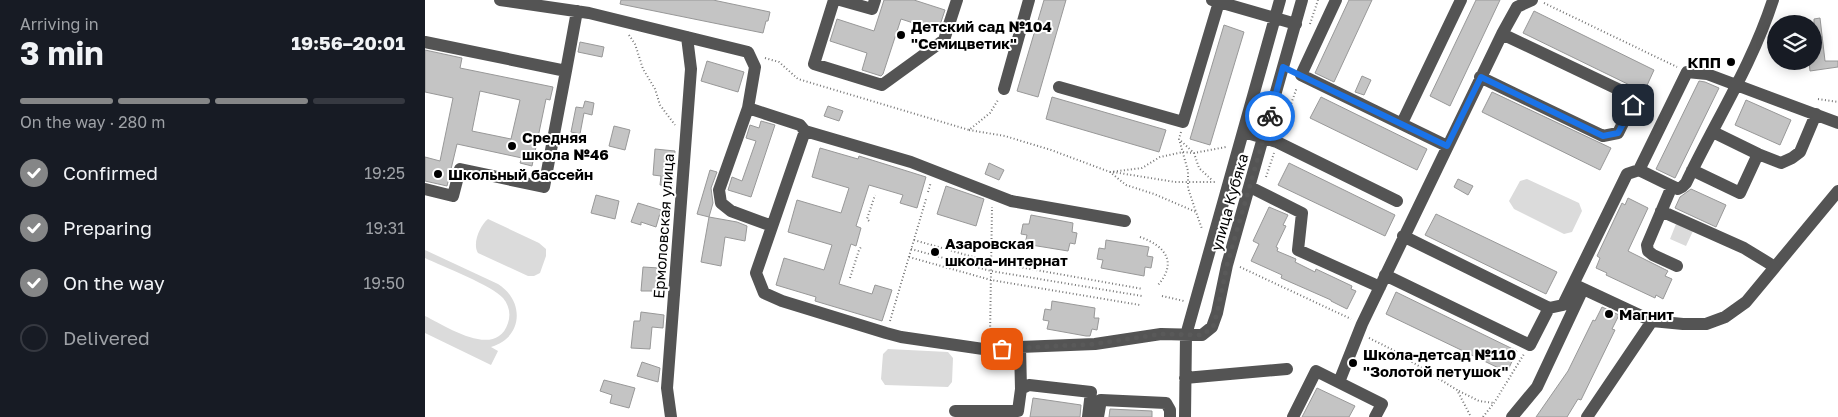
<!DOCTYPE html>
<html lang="en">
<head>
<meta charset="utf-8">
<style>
	body { margin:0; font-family:"Golos Text",sans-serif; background:#242831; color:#f1f3f6; height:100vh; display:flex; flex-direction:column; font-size:19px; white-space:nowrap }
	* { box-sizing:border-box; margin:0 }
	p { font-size:16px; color:#9ea1a6 }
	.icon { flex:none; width:28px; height:28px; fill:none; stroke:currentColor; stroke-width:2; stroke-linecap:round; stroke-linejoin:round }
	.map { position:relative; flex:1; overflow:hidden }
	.side { display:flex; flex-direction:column; background:#171b24; width:425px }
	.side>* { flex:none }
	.fabs { position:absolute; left:1342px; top:15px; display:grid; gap:10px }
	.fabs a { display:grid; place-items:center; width:55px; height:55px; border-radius:50%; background:#171b24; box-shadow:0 2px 12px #0003; font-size:25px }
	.pin { position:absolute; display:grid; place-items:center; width:42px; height:42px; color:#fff; margin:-21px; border-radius:10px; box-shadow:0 2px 8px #0006 }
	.courier { position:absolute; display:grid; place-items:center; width:50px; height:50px; margin:-25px; border:4px solid #1a73e8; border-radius:50%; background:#fff; color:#222; box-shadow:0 1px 6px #0007 }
	.overview em { font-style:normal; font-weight:700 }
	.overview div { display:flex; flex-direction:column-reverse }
	.overview { display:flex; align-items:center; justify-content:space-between; height:85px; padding:0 20px }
	h1 { font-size:32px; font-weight:700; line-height:38px }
	.bar { display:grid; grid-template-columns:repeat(4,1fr); gap:8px 5px; align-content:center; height:60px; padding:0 20px }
	.bar i { height:6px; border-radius:4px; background:#363941 }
	.bar .current { background:#858687 }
	.bar p { grid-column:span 4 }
	ol { padding:0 20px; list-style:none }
	li { display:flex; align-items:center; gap:15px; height:55px }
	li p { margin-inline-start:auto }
	li .icon { padding:5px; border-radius:50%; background:#858687; color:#fff; stroke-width:4 }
	li:last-child { color:#9ea1a6 }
	li i { width:28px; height:28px; border:2px solid #363941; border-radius:50% }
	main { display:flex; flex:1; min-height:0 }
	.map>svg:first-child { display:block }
	.green { fill:#dbdbdb }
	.building { fill:#c4c4c4; stroke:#989898; fill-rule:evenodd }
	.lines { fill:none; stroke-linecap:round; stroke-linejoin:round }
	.path { stroke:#767676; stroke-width:2; stroke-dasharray:1 2.5; stroke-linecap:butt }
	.minor { stroke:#545454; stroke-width:12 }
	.done { stroke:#595959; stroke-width:5; stroke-dasharray:0 9 }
	.route { stroke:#1a73e8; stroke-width:6 }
	.poi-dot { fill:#000; stroke:#fff; stroke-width:2 }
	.labels { text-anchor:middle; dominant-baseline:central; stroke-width:4; stroke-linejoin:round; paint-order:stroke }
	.poi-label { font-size:15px; font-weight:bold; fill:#000; stroke:#fff; text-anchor:start }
	.street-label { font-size:15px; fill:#000; stroke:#fff }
</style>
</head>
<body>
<main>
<section class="side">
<div class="overview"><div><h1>3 min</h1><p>Arriving in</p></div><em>19:56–20:01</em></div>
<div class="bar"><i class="current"></i><i class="current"></i><i class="current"></i><i></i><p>On the way · 280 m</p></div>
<ol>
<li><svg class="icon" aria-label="check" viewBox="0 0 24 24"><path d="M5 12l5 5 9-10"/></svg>Confirmed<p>19:25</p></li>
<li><svg class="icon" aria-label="check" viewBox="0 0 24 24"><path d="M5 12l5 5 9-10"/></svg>Preparing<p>19:31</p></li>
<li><svg class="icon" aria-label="check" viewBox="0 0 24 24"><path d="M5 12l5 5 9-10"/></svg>On the way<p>19:50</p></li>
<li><i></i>Delivered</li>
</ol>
</section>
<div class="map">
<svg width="1413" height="417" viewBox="0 0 1413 417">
	<rect width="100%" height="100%" fill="#fff"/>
	<path class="green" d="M1102 179 1154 203 1157 211 1147 232 1139 234 1089 209 1084 201 1095 181Z
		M63 219 114 243 121 249V256L115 273 109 276H103L53 253C47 244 55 225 63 219Z
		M1251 224 1268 231 1261 246 1245 239Z
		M0 250 73 284C100 301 98 338 66 347L73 351 66 365 0 333V316C21 326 71 360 83 323 86 314 84 305 78 298 68 286 17 266 0 258Z
		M463 349 523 352 528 358 527 382 523 387 460 385 456 379 458 354Z"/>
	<path class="building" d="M196 0H288L345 12 343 21H341L338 33 195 4Z
		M459 0H489L520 10 513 31 476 19 458 74 456 76 437 70 442 53 405 41 412 19 449 31Z
		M619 0H641L613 97 592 91Z
		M924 0H947L909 82 890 73Z
		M1051 0H1075L1025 106 1005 96Z
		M1109 11 1229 70 1219 92 1098 33Z
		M1395 18 1400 61H1413V67L1385 71 1384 61H1389V19Z
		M799 25 819 32 785 145 765 139Z
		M155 42 179 47 177 57 153 52Z
		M0 50 37 58 35 68 128 87 125 100 121 99 107 166 95 163 97 158 32 144 22 186 0 181V157L15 161 28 98 0 92ZM55 91 95 100 86 139 47 131Z
		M282 61 319 72 313 92 276 81Z
		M937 76 946 80 939 95 930 92Z
		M1274 81 1280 82 1294 88 1250 178 1231 169Z
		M1067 92 1186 148 1175 170 1057 112Z
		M627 97 741 130 734 152 621 119Z
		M896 97 1002 149 992 170 885 118Z
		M1321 100 1366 120 1355 145 1310 125Z
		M160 101 169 103 167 115 159 113 155 134 146 132 151 107 158 108Z
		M403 106 418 111 414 121 399 116Z
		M336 121 350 125 326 197 303 190 307 177 317 181 331 141 321 138 325 125 334 128Z
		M189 126 205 130 200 150 184 146Z
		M395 148 433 159 434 156 501 177 492 208 475 203 478 195 444 185 431 226 436 228 431 246 426 244 414 284 447 294 450 285 467 290 457 321 390 301 391 297 351 285 359 258 399 270 407 245 363 232 372 200 416 213 424 188 387 177Z
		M230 149 250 151 247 186 235 185 236 176 228 175Z
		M564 163 579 170 574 180 560 174Z
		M864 163 970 215 960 236 853 185Z
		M285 170 292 172 286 188 288 203 284 217 272 214Z
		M1033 179 1048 186 1043 195 1029 187Z
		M521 186 559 199 551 226 512 214Z
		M1266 189 1301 205 1291 227 1250 208 1255 197Z
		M171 195 194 201 190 219 166 213Z
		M1203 198 1223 208 1203 251 1243 271 1240 276 1247 279 1238 299 1231 295 1230 298 1181 275 1182 273 1171 268 1175 258 1172 256 1197 203 1200 205Z
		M213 203 236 210 231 227 216 222V225L206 222Z
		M844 207 863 215 858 225 861 226 851 247 853 248 852 251 871 259 870 262 890 272 891 269 927 286 926 289 931 291 922 309 906 301V300L856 278 857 275 826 261 834 244 828 241Z
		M1011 214 1132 272 1121 294 1000 235Z
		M606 215 648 223 647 232 652 233 650 244 645 243 643 251 600 244 602 235 596 234 598 224H604Z
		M284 217 312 222 322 226 320 241 300 237 296 266 276 262Z
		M681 240 724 247 722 256 728 257 726 268 720 267 719 276 676 268 678 260 672 259 674 248 680 249Z
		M218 267 234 268 233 291H216Z
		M971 292 1092 351 1082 372 961 314Z
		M627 301 670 308 669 318H674L672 330 667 329 665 336H661L622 329 624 321 618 320 620 309 626 310Z
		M1177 307 1194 315 1187 329 1190 330 1156 400 1153 399 1142 417H1111L1143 371 1168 320 1170 321Z
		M216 312 239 315 238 328 227 327 225 349 206 348 209 321H215Z
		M217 362 235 368 233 382 212 376Z
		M179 380 210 388 204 408 185 403 187 395 175 391Z
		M892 388 930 406 924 417H877Z
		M608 398 656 405 655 417H605Z
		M685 409 727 411V417H684Z"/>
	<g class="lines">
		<path class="path" d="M1119 3 1252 67
			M885 24 893 0
			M204 35 210 44 218 69 230 89 235 105 250 125
			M340 58 354 62 373 79 544 130 565 113 573 100
			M1393 99 1413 102
			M544 130 580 136 626 150 685 172 701 185 729 194 771 212 777 229
			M857 130 872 87
			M756 132 754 139 763 171V188L771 212
			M756 141 769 153 774 168 788 181
			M685 172 717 168 735 157 758 152 769 153 801 147
			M688 172 750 182H792
			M841 177 849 153
			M503 192 506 182
			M444 221 442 219 450 195
			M715 237C741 246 753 263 732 286
			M489 240 566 262 718 289
			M486 249 566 271 717 296
			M484 257 566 280 715 305
			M815 267 926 319
			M425 278 434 250 436 247
			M737 296 759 301
			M465 321 501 199
			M565 337 567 207
			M944 338 968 350 1032 390 1046 417
			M1034 391 1054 401 1069 403
			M1058 417 1069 403 1099 354"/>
		<path class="minor" d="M75 0 164 13 323 52 330 67 323 108 375 125 380 131
			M409 0 389 64 457 85 519 40 532 0
			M415 0 447 9 450 0
			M787 0 871 24
			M911 0 876 75 1022 146
			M0 42 141 71 119 187 35 169 28 196 0 189
			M141 71 152 11
			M1055 77 1178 136 1193 133 1207 105 1201 93 1077 34
			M634 87 758 122 794 2
			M579 89 604 0
			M323 108 294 190 296 203 306 211 347 226
			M977 123 1036 0
			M819 132 852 142 972 201
			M1288 132 1333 154
			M1214 170 1253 189 1257 187 1261 183C1290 122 1327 65 1348 0
			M1267 170 1315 193 1333 154 1356 163 1367 158 1375 152 1391 114
			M1247 186 1222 245 1223 251 1228 255 1252 266
			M825 187 877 213 873 250 955 287
			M1236 211 1319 248 1350 267
			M700 221 586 201 486 162 380 131 331 273 339 293 357 301 461 333 476 337 565 350 595 347 670 344 736 334 777 335 787 327 792 313 802 265 877 0
			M978 236 1124 308 1138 305 1202 174 1214 170 1262 72 1282 74 1413 123
			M960 275 1105 345 1124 308
			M1152 286 1227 321 1162 417
			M1227 321 1258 324H1281L1300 317 1321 302 1413 191
			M760 378 862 369
			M914 382 937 324 1077 34 1092 7 1107 0
			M596 389 604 385 666 392 663 417
			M530 411H593L596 389 595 347
			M246 417 242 388 266 69 262 37
			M673 417 676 400 741 403 745 410V417
			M760 417 761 335 855 0
			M868 417 891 371 957 404 950 417
			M1087 417 1112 387 1158 289"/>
	</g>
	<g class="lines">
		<path class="done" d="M577 349 670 344 736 334 777 335 788 327 792 313 802 265 845 116"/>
		<path class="route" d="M845 116 858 67 1022 146 1056 77 1178 136 1193 133 1208 105"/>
	</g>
	<g class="poi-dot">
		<circle cx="476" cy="35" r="5"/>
		<circle cx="1306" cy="62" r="5"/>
		<circle cx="87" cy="146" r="5"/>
		<circle cx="13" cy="174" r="5"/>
		<circle cx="510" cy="252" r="5"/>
		<circle cx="1184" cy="314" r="5"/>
		<circle cx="928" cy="363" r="5"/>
	</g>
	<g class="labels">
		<g class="poi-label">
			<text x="486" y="26">Детский сад №104<tspan x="486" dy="17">"Семицветик"</tspan></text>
			<text x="1296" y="62" text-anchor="end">КПП</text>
			<text x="97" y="137">Средняя<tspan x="97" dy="17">школа №46</tspan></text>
			<text x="23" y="174">Школьный бассейн</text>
			<text x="520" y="243">Азаровская<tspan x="520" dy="17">школа-интернат</tspan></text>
			<text x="1194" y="314">Магнит</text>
			<text x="938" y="354">Школа-детсад №110<tspan x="938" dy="17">"Золотой петушок"</tspan></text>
		</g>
		<g class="street-label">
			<text transform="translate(804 202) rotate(-74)">улица Кубяка</text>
			<text transform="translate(238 226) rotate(-86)">Ермоловская улица</text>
		</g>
	</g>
</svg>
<div class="fabs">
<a><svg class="icon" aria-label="layers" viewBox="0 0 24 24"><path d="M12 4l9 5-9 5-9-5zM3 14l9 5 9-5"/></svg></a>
</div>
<div class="pin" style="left:577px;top:349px;background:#ea580c"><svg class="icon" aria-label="bag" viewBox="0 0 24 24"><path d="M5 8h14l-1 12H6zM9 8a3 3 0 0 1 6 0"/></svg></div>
<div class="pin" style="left:1208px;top:105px;background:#1f2937"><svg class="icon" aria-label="home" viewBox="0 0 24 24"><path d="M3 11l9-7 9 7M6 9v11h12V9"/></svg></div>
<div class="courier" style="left:845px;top:116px"><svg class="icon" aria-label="bike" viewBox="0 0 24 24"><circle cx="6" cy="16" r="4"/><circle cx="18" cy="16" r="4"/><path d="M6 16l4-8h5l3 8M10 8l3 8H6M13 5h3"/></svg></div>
</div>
</main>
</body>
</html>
